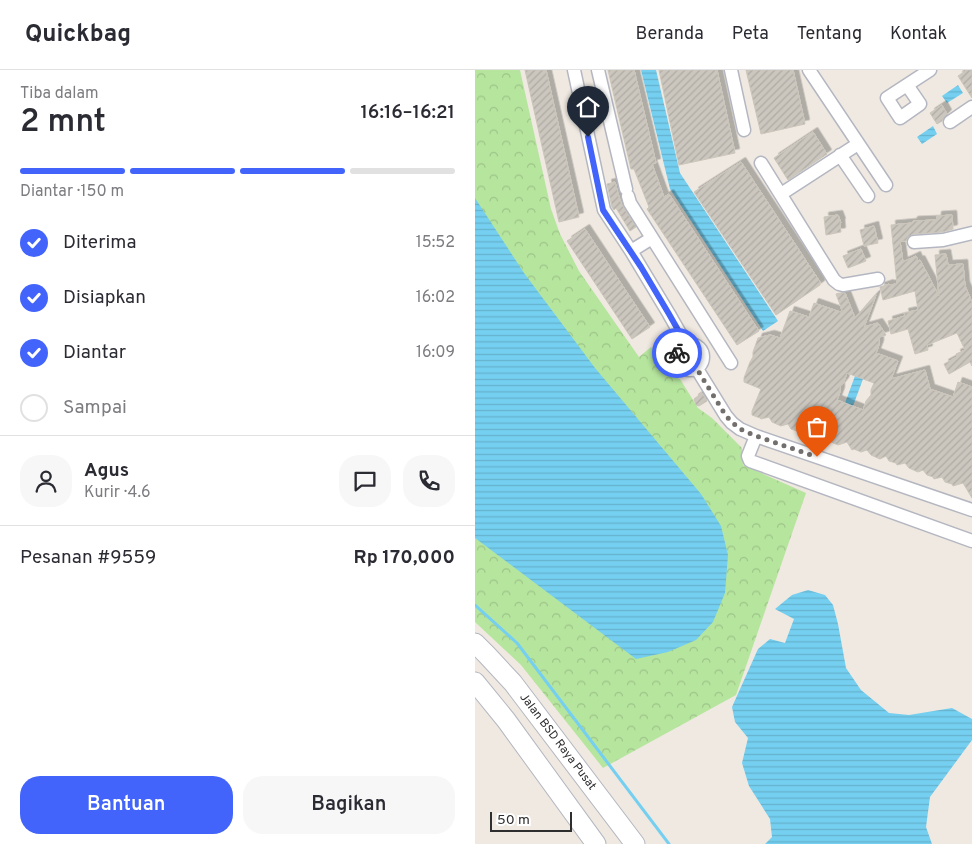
<!DOCTYPE html>
<html lang="id">
<head>
<meta charset="utf-8">
<style>
	body { margin:0; font-family:Overpass,sans-serif; background:#f7f7f7; color:#2b2b33; height:100vh; display:flex; flex-direction:column; font-size:19px; white-space:nowrap }
	* { box-sizing:border-box; margin:0 }
	p { font-size:16px; color:#7c7c81 }
	.icon { flex:none; width:28px; height:28px; fill:none; stroke:currentColor; stroke-width:2; stroke-linecap:round; stroke-linejoin:round }
	.map { position:relative; flex:1; overflow:hidden }
	.panel { display:flex; flex-direction:column; background:#fff; width:475px }
	.panel>* { flex:none }
	.scale { position:absolute; left:15px; bottom:12px; width:82px; box-sizing:border-box; padding-left:5px; border:2px solid #2e2e2e; border-top:0; font-size:14px; line-height:18px; white-space:nowrap; color:#2e2e2e; -webkit-text-stroke:4px #fff; paint-order:stroke }
	.pin { position:absolute; display:grid; place-items:center; width:42px; height:42px; color:#fff; margin:-51px -21px; border-radius:50% 50% 50% 0; rotate:-45deg; box-shadow:0 0 5px #0007 }
	.pin .icon { rotate:45deg }
	.courier { position:absolute; display:grid; place-items:center; width:50px; height:50px; margin:-25px; border:4px solid #4264fb; border-radius:50%; background:#fff; color:#222; box-shadow:0 1px 6px #0007 }
	.overview em { font-style:normal; font-weight:600 }
	.overview div { display:flex; flex-direction:column-reverse }
	.overview { display:flex; align-items:center; justify-content:space-between; height:85px; padding:0 20px }
	h1 { font-size:32px; font-weight:600; line-height:38px }
	.bar { display:grid; grid-template-columns:repeat(4,1fr); gap:8px 5px; align-content:center; height:60px; padding:0 20px }
	.bar i { height:6px; border-radius:4px; background:#e1e1e2 }
	.bar .selected { background:#4264fb }
	.bar p { grid-column:span 4 }
	.line { display:flex; align-items:center; gap:12px; padding:0 20px; border-top:1px solid #e1e1e2 }
	.line div { flex:1 }
	.round { display:grid; place-items:center; flex:none; width:52px; height:52px; border-radius:20px; background:#f7f7f7 }
	ol { padding:0 20px; list-style:none }
	li { display:flex; align-items:center; gap:15px; height:55px }
	li p { margin-inline-start:auto }
	li .icon { padding:5px; border-radius:50%; background:#4264fb; color:#fff; stroke-width:4 }
	li:last-child { color:#7c7c81 }
	li i { width:28px; height:28px; border:2px solid #e1e1e2; border-radius:50% }
	.button { display:flex; gap:10px; margin-top:auto; padding:10px 20px }
	.button a { flex:1; height:58px; border-radius:20px; background:#4264fb; color:#fff; font-size:20px; font-weight:600; line-height:58px; text-align:center }
	.button a+a { background:#f7f7f7; color:#2b2b33 }
	header { display:flex; align-items:center; gap:30px; box-sizing:border-box; height:70px; padding:0 25px; background:#fff; border-bottom:1px solid #e1e1e2 }
	header strong { font-size:24px }
	nav { display:flex; gap:28px; margin-inline-start:auto; font-size:18px }
	main { display:flex; flex:1; min-height:0 }
	.map>svg:first-child { display:block }
	.park { fill:url(#park-crowns) }
	.water { fill:url(#water-rules) }
	.lines { fill:none; stroke-linecap:round; stroke-linejoin:round }
	.stream { stroke:#75cff0; stroke-width:3 }
	.building { fill:url(#building-hatch); stroke:#cbc5ba; fill-rule:evenodd; filter:url(#shadow) }
	.minor-casing { stroke:#b4b7c1; stroke-width:15 }
	.secondary-casing { stroke:#b4b7c1; stroke-width:21 }
	.minor { stroke:#fff; stroke-width:12 }
	.secondary { stroke:#fff; stroke-width:19 }
	.done { stroke:#726f6d; stroke-width:5; stroke-dasharray:0 9 }
	.route { stroke:#4264fb; stroke-width:6 }
	.labels { text-anchor:middle; dominant-baseline:central; stroke-width:4.5; stroke-linejoin:round; paint-order:stroke }
	.street-label { font-size:12px; fill:#2e2e2e; stroke:#fff }
</style>
</head>
<body>
<header>
<strong>Quickbag</strong>
<nav><a>Beranda</a><a>Peta</a><a>Tentang</a><a>Kontak</a></nav>
</header>
<main>
<section class="panel">
<div class="overview"><div><h1>2 mnt</h1><p>Tiba dalam</p></div><em>16:16–16:21</em></div>
<div class="bar"><i class="selected"></i><i class="selected"></i><i class="selected"></i><i></i><p>Diantar · 150 m</p></div>
<ol>
<li><svg class="icon" aria-label="check" viewBox="0 0 24 24"><path d="M5 12l5 5 9-10"/></svg>Diterima<p>15:52</p></li>
<li><svg class="icon" aria-label="check" viewBox="0 0 24 24"><path d="M5 12l5 5 9-10"/></svg>Disiapkan<p>16:02</p></li>
<li><svg class="icon" aria-label="check" viewBox="0 0 24 24"><path d="M5 12l5 5 9-10"/></svg>Diantar<p>16:09</p></li>
<li><i></i>Sampai</li>
</ol>
<div class="line" style="height:90px"><a class="round"><svg class="icon" aria-label="person" viewBox="0 0 24 24"><circle cx="12" cy="8" r="4"/><path d="M4 21q1-7 8-7t8 7"/></svg></a><div><b>Agus</b><p>Kurir · 4.6</p></div><a class="round"><svg class="icon" aria-label="chat" viewBox="0 0 24 24"><path d="M4 5h16v11H9l-5 4z"/></svg></a><a class="round"><svg class="icon" aria-label="phone" viewBox="0 0 24 24"><path d="M5 4h4l2 5-3 2q2 4 5 5l2-3 5 2v4C11 20 4 13 5 4z"/></svg></a></div>
<div class="line" style="height:65px"><div>Pesanan #9559</div><b>Rp 170,000</b></div>
<div class="button"><a>Bantuan</a><a>Bagikan</a></div>
</section>
<div class="map">
<svg width="497" height="774" viewBox="0 0 497 774">
	<defs>
		<pattern id="park-crowns" width="20" height="18" patternUnits="userSpaceOnUse" patternTransform="scale(1.25)"><rect width="20" height="18" fill="#b6e59e"/><path d="M2 6a3 3 0 1 1 6 0M12 15a3 3 0 1 1 6 0" fill="none" stroke="#9dc588"/></pattern>
		<pattern id="water-rules" width="6" height="5" patternUnits="userSpaceOnUse" patternTransform="scale(1.25)"><rect width="6" height="5" fill="#75cff0"/><path d="M0 2.5h6" fill="none" stroke="#66b2ce"/></pattern>
		<pattern id="building-hatch" width="6" height="6" patternUnits="userSpaceOnUse" patternTransform="scale(1.25)"><rect width="6" height="6" fill="#cbc7bf"/><path d="M-1 1l2-2M0 6l6-6M5 7l2-2" fill="none" stroke="#afaba4"/></pattern>
		<filter id="shadow"><feDropShadow dx="4.5" dy="-4.5" stdDeviation="0" flood-color="#0004"/></filter>
	</defs>
	<rect width="100%" height="100%" fill="#efe9e1"/>
	<path class="park" d="M0 0H45L76 139 85 164 104 201 164 287 176 277 193 306 205 309 223 338 237 348 267 378 268 395 331 423 261 625 128 698 46 595 0 552Z"/>
	<path class="water" d="M166 0H181L205 103 303 251 288 261 195 119Z
		M483 15 488 23 472 33 467 26Z
		M458 56 462 64 447 74 442 67Z
		M0 128 49 203 120 298 226 424 246 456 253 485 250 523 238 552 221 570 193 582 161 589 0 468Z
		M380 306 388 309 378 336 370 333Z
		M333 520 350 525 358 535 363 554 371 598 386 620 414 643 434 645 477 638 497 649V670L455 727 451 757 457 774H290L297 767 295 749 274 716 267 693 273 668 260 652 257 637 283 579 295 569 310 573 319 549 300 539 317 525Z"/>
	<g class="lines">
		<path class="stream" d="M0 535 42 573 194 774"/>
	</g>
	<path class="building" d="M50 0H71L104 147 84 152Z
		M133 0H159L181 93 177 94 189 127 194 124 284 261 262 275 172 139 174 137 159 99H156Z
		M184 0H242L260 83 204 95Z
		M271 0H318L330 54 286 64Z
		M492 0H497V28L483 6Z
		M467 35 472 44 468 48 467 51 462 54 455 43Z
		M338 62 352 84 313 110 299 88Z
		M266 92 345 212V215L301 245 219 122Z
		M140 112 144 127 147 135 161 157 155 161 141 138 139 140 137 137 132 114Z
		M363 145 366 153H365L366 162 351 165 349 147Z
		M477 145 478 159 467 162 438 164 433 167 431 171H425L428 192 441 186 443 191 445 190 464 226 460 185 471 184 473 195 488 194 490 216 497 232V296L495 292 474 304 469 294 482 287 481 284 490 280 482 263 452 275 453 280 440 284 433 259 416 264 413 251 430 246 429 243 443 240 440 221 408 230 405 217 414 214V215L422 214 416 155 438 153V151L462 150V146Z
		M399 156 403 173 389 176 385 160Z
		M110 159 175 257 157 269 92 171Z
		M386 179 391 191 373 198 368 186Z
		M365 223H370L380 248 400 225H401L389 257 403 253 411 265 404 267V275L401 283 423 291 416 309 450 300 455 319 478 327 483 312 497 317V428L488 413 478 416 477 414 470 412 467 407 459 409 458 407 452 405 448 400 443 402 434 398 430 393 422 395 421 393 414 391 411 386 405 389 396 385 392 380 386 382 379 379 377 380 372 372 363 375 354 371 351 367 344 370 335 366 331 361 325 362 316 359 313 354 306 356 297 352 294 347 286 349 285 348 277 345V341L286 319 269 312V308L275 292 278 287V282L283 268 295 265 305 268 315 241 334 247 339 233 368 243 361 224ZM372 303 399 313 396 320V325L391 331 388 340 362 330 365 322V317L369 312Z
		M227 323 232 331 224 336 221 335 219 329Z"/>
	<g class="lines">
		<g class="minor-casing">
			<path id="minor" d="M99 0 129 140 156 181 194 244 211 274
				M123 0 151 119
				M256 0 269 60
				M334 0 411 115
				M432 15 445 34 425 48 412 28 455 0
				M475 52 497 37
				M365 85 393 126
				M286 93 359 210 364 214 368 215 403 209
				M306 124 383 74
				M153 126 155 133 256 293
				M439 172 468 170 497 163
				M156 181 177 168
				M202 287a13 13 0 1 1 26 0a13 13 0 1 1-26 0Z
				M222 299 251 346 257 353 265 359 281 366
				M497 440 281 366 273 386 275 391 278 392 497 471"/>
		</g>
		<g class="secondary-casing">
			<g id="secondary">
				<path id="s1" d="M0 573 12 585 38 613 160 774"/>
				<path d="M0 612 31 650 121 774"/>
			</g>
		</g>
		<use href="#minor" class="minor"/>
		<use href="#secondary" class="secondary"/>
	</g>
	<g class="lines">
		<path class="done" d="M202 283 201 288C206 299 210 301 222 299L251 346 258 353 265 359 281 366 342 387"/>
		<path class="route" d="M113 67 128 140 166 197 194 244 211 274 204 279 202 283"/>
	</g>
	<g class="labels">
		<g class="street-label">
			<text stroke="none"><textPath href="#s1" startOffset="129">Jalan BSD Raya Pusat</textPath></text>
		</g>
	</g>
</svg>
<div class="scale">50 m</div>
<div class="pin" style="left:342px;top:387px;background:#ea580c"><svg class="icon" aria-label="bag" viewBox="0 0 24 24"><path d="M5 8h14l-1 12H6zM9 8a3 3 0 0 1 6 0"/></svg></div>
<div class="pin" style="left:113px;top:67px;background:#1f2937"><svg class="icon" aria-label="home" viewBox="0 0 24 24"><path d="M3 11l9-7 9 7M6 9v11h12V9"/></svg></div>
<div class="courier" style="left:202px;top:283px"><svg class="icon" aria-label="bike" viewBox="0 0 24 24"><circle cx="6" cy="16" r="4"/><circle cx="18" cy="16" r="4"/><path d="M6 16l4-8h5l3 8M10 8l3 8H6M13 5h3"/></svg></div>
</div>
</main>
</body>
</html>
